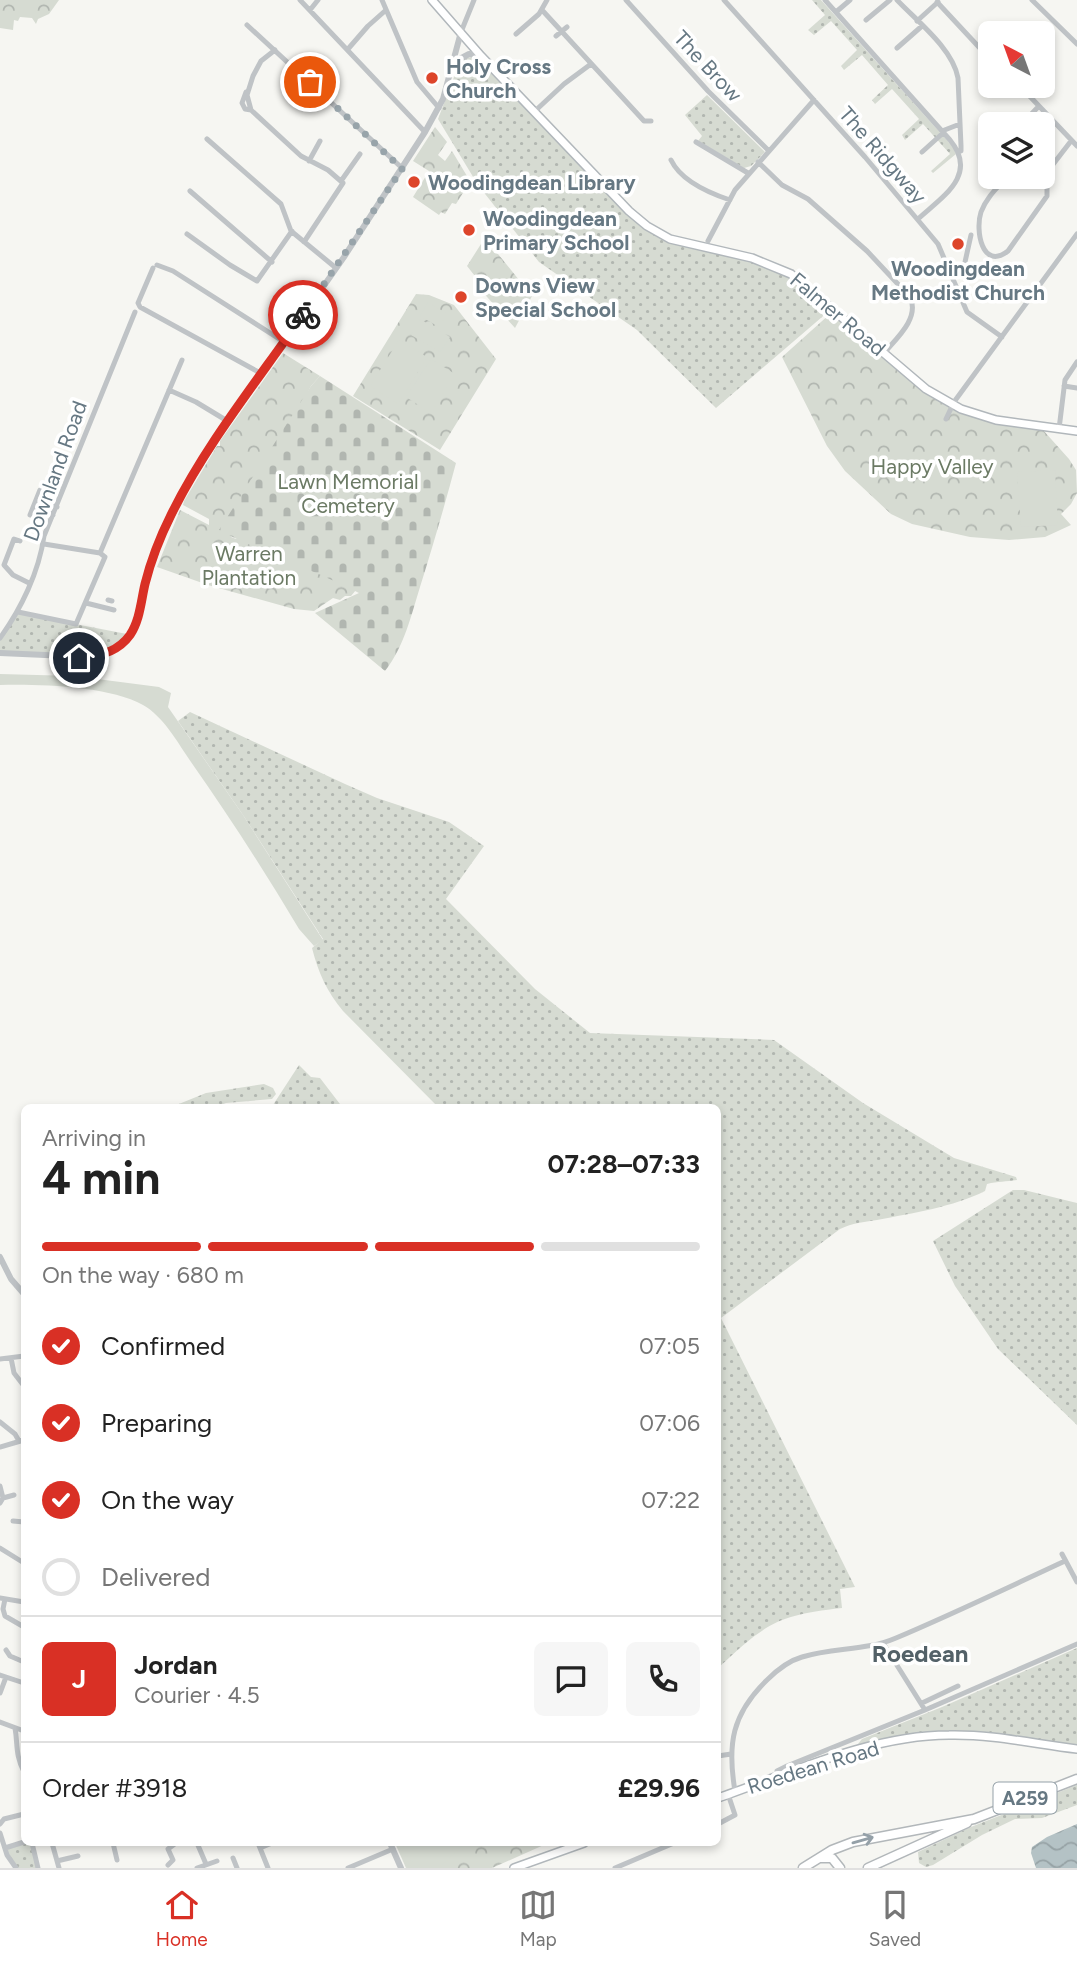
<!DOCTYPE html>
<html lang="en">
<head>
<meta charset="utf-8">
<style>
	body { margin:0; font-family:Figtree,sans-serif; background:#f6f6f6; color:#222; height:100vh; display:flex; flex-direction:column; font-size:26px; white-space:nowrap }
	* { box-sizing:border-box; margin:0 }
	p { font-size:23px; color:#767676 }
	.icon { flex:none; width:38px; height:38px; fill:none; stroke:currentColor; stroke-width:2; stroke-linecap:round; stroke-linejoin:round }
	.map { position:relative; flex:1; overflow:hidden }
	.panel { position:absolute; left:21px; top:1104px; width:700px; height:742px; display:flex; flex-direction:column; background:#fff; border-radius:10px; box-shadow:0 4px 10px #0003 }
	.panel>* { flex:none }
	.needle { width:46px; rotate:319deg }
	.tools { position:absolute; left:978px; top:21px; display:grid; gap:14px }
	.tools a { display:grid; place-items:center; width:77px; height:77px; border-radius:10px; background:#fff; box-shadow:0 4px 10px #0003; font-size:35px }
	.pin { position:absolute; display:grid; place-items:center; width:60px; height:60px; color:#fff; margin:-30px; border:4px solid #fff; border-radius:50%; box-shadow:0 2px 7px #0007 }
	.courier { position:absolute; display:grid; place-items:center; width:70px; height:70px; margin:-35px; border:5px solid #d93025; border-radius:50%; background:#fff; color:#222; box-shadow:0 2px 9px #0007 }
	.headline em { font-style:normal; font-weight:700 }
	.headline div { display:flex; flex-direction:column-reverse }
	.headline { display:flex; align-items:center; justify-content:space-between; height:119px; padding:0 21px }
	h1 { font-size:46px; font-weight:700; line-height:52px }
	.bar { display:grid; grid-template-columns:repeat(4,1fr); gap:10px 7px; align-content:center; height:84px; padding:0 21px }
	.bar i { height:9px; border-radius:5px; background:#e0e0e0 }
	.bar .current { background:#d93025 }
	.bar p { grid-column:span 4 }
	.line { display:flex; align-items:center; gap:18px; padding:0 21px; border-top:2px solid #e0e0e0 }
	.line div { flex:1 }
	.round { display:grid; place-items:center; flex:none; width:74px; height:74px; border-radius:10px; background:#f6f6f6 }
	ol { padding:0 21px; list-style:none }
	li { display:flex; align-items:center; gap:21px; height:77px }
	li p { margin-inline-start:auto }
	li .icon { padding:7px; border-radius:50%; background:#d93025; color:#fff; stroke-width:4 }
	li:last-child { color:#767676 }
	li i { width:38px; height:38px; border:4px solid #e0e0e0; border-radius:50% }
	.menu { display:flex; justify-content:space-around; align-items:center; height:98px; border-top:2px solid #e0e0e0; background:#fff; font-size:19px; color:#767676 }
	.menu a { display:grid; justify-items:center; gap:4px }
	.menu .current { color:#d93025 }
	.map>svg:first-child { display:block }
	.grass { fill:url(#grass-dots) }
	.forest { fill:url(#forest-crowns) }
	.cemetery { fill:url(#cemetery-stones) }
	.pitch { fill:#d6dbd2 }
	.water { fill:url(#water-waves) }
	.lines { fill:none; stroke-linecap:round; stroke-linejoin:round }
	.secondary-casing { stroke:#b1b7bb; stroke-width:10 }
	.primary-casing { stroke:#b2b7ba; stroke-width:11 }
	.minor { stroke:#bfc3c6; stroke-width:5 }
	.tertiary { stroke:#bfc3c6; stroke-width:6 }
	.secondary { stroke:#fff; stroke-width:7 }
	.primary { stroke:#fff; stroke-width:8 }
	.oneway { stroke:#94a0a8 }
	.done { stroke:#98a4aa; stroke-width:7; stroke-dasharray:0 12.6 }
	.route { stroke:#d93025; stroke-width:9 }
	.poi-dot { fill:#dd452b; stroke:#fff; stroke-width:2.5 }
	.labels { text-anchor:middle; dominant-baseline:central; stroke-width:7; stroke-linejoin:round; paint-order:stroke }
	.shield { fill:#fff; stroke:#94a0a8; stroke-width:2 }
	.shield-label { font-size:19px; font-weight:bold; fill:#667883 }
	.poi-label { font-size:21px; font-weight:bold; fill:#667883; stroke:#fff; text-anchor:start }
	.street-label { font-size:21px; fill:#667883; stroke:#fff }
	.park-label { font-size:21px; fill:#6b7a64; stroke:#fff }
	.quarter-label { font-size:24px; font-weight:bold; fill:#536168; stroke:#fff }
</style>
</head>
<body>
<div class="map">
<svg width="1077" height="1868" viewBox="0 0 1077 1868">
	<defs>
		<pattern id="grass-dots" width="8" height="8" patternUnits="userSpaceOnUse" patternTransform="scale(1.75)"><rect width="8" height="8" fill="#d6dbd2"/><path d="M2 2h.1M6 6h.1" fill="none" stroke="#b1b6b0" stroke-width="1.8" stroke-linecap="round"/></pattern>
		<pattern id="forest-crowns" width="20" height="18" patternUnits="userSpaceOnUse" patternTransform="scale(1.75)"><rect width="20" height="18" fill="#d6dbd2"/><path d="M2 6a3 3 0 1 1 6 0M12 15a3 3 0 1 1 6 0" fill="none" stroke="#b1b6b0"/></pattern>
		<pattern id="cemetery-stones" width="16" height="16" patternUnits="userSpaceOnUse" patternTransform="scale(1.75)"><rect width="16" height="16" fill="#d6dbd2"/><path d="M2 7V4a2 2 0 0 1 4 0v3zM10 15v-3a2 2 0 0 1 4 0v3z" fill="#b1b6b0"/></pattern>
		<pattern id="water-waves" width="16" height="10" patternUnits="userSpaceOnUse" patternTransform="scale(1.75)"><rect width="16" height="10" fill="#b4c2c5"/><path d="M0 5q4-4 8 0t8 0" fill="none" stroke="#96a2a5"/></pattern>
	</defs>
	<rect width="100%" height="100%" fill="#f6f6f2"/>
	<path class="grass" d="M812 0H821L953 147 956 154 933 173 931 171 950 154 923 124 905 140 902 135 919 119 892 89 875 104 872 100 888 85 862 55 844 70 841 66 857 50 831 21 814 35 808 30 825 15Z
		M474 57 483 62 614 201 641 227 670 242 774 268 788 275 829 311 716 408 637 330 539 262 478 185 438 119 459 64 465 58Z
		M707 95 765 152 751 166 744 168 698 141 702 136 685 115Z
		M18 613 127 634C122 639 117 645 111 648 84 663 30 652 0 651V639Z
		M190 712 345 784 377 798 449 822 484 846 446 899 535 989 590 1033 774 1040 863 1103 954 1158 1016 1177 1017 1180C1006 1182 998 1181 987 1184L985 1191C953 1207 913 1213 877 1220 863 1222 853 1223 840 1229L721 1318 855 1587 840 1589 842 1608C777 1615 765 1624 718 1668V1108H439L343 1011C327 992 318 972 312 948L323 939 243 815 178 721Z
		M299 1065 311 1077 320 1078 343 1108H271Z
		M264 1084 273 1088 276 1094 272 1099 226 1103 212 1108H169L206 1093Z
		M1013 1190H1024L1077 1203V1425L998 1349 955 1286 933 1241Z
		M1077 1648V1747L961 1732 863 1746 858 1744 862 1739 942 1707Z
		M1077 1785V1805L1042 1818 1015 1819 982 1835 933 1865 926 1867 919 1863 918 1852 971 1827Z
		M26 1843H31L37 1868H18L7 1851 8 1849Z"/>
	<path class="forest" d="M0 0H59L49 14 38 19 36 24 32 18 20 17 18 21 14 20 13 30 0 28Z
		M435 127 447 142 438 155 445 161 452 151 473 186 466 188 456 204 452 203 445 214 441 212 439 215 413 197 429 171 413 161Z
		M481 244 498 254 532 296 515 328 479 288 482 285 467 266Z
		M416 294 429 295 454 305 496 359 440 450 353 396Z
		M831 313 945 405 980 419 1043 430 1069 459 1076 470 1077 493 1071 504 1061 514 1071 525 1045 537 1009 540 970 537 912 524 891 514 845 471 827 446 782 357Z
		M283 353 320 376 311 386 231 537 236 539 244 534 356 590 351 596H345L340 600 333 598 314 611 294 609 208 585 157 567 180 510 209 525V519L183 505 184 501 217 446H220V441Z
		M395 1843H545L546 1844 492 1868H406Z"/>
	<path class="cemetery" d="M320 376 456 463C445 504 433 546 420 587 411 616 404 647 385 671L315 613 359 593C313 569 265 554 219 530L311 386Z"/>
	<path class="pitch" d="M428 302 447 314 439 327 420 316Z
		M420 319 450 337 440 352 411 335Z
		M399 340 427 357 398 404 370 386Z
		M431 359 455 374 431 413 406 397Z
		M1055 470 1058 525 1021 527 1017 472Z
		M0 674 74 676 159 687 171 693 168 707 243 815 323 940 314 946 299 929C265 872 229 816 191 762 178 743 163 716 143 705 109 686 39 684 0 685Z
		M407 1843H465L439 1868H418L400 1849Z"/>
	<path class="water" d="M1077 1824V1868H1036L1031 1853 1032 1847 1047 1837Z"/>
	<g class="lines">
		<g class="secondary-casing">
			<path id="secondary" d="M432 0 481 56 629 211 647 226 670 239 752 258 791 274 926 389 961 409 996 420 1077 431
				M718 1798C790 1773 872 1735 949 1735 992 1734 1035 1744 1077 1749
				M514 1868 584 1843"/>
		</g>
		<g class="primary-casing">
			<path id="primary" d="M820 1858H832L840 1868
				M803 1868 832 1850 853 1842 974 1819 1077 1779
				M868 1868 967 1823"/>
		</g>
		<path class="minor" d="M300 0 425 132
			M382 0 417 82 439 108
			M626 0 708 91 769 151
			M724 0 865 157 938 244 967 312 1002 337
			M825 0 950 140C979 175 942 197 918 219
			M897 0C917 21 953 49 958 78L961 146V151L958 152
			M1032 0 1077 44
			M937 2 990 59
			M310 10 318 0
			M542 10 644 121H651
			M836 12 850 0
			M866 20 890 0
			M917 21 938 2
			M247 25 402 168
			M461 32 474 0
			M516 34 539 14 547 0
			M556 36 567 27
			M897 48 922 26
			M348 49 368 26 386 10
			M275 50 261 61 253 76 247 95 251 110 301 156 328 170 343 183 304 242
			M1020 86 1077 146
			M246 92 242 103 245 109 251 110
			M535 111 564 84 591 64
			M1022 124 1039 106
			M942 131 960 124
			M207 139 281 204 291 231 336 268
			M696 142 748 173
			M922 152 943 133
			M671 160C681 181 709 193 730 200
			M309 161 320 141
			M758 162 782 185 808 199 867 251 910 297C920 318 897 338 884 353
			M1007 177C997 188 986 198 981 212 975 230 982 271 1008 251L1047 196V188L1037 177
			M1041 180 1071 141
			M341 181 360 154
			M190 191 272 262
			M187 234 230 265 257 281 292 231
			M708 241 735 190 814 100
			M157 265 173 271 284 342
			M153 268 138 303 140 307 262 374
			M954 277 963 271 971 235
			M1064 386 1077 388
			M169 390 196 402 229 422
			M946 419 954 402 1077 234
			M1059 429 1065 380 1077 362
			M37 499 57 507
			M34 507 53 515
			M30 515 40 490
			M20 541 14 539 4 565 13 575 29 583
			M44 544 100 553
			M100 553 182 360
			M108 600 112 601
			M86 603 114 610
			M18 612 76 624 105 557 100 553
			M0 638C21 609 39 572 44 536L135 312
			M11 1358 14 1373 24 1386
			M0 1359 24 1356
			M0 1422 15 1434 19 1441
			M0 1447 24 1440
			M0 1486 3 1498 0 1503
			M3 1498 14 1495
			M13 1521 24 1522
			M0 1548 24 1563
			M1062 1554 1077 1582
			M0 1598 24 1602
			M5 1599 3 1609 5 1616 24 1627
			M883 1643 925 1710
			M6 1650 10 1656 24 1662
			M0 1675 24 1683
			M0 1693 6 1677
			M922 1703 958 1686
			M0 1722 24 1731
			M15 1728C18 1745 15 1754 24 1772
			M718 1756 731 1754
			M778 1775 777 1771 787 1766 925 1710 1077 1644
			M735 1791C727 1744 732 1714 767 1680 777 1670 788 1661 802 1657 833 1647 866 1651 896 1638 953 1614 1009 1587 1065 1561
			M0 1824 4 1819 24 1814
			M718 1824 735 1815 728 1794
			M0 1833 7 1855 16 1868
			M32 1843 38 1868
			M52 1843 59 1868
			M113 1843 117 1860
			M197 1843 206 1864
			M258 1843 268 1868
			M5 1848 24 1842
			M260 1848 272 1843
			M233 1858 237 1868
			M57 1861 78 1856
			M168 1865 173 1860 168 1849 176 1843
			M197 1868 217 1861
			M348 1868 393 1849
			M615 1868 674 1843"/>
		<path class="tertiary" d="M454 62 469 54 481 56
			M0 653 90 657 112 651 128 637 136 624 147 577 160 540 184 491 220 434 344 257 425 132 443 99 461 32
			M0 1257 11 1279 24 1294
			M390 1843 401 1868"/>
		<use href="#secondary" class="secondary"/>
		<use href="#primary" class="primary"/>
	</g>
	<defs><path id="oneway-shaft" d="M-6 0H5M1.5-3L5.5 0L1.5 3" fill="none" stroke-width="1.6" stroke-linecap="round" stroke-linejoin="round" transform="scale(1.75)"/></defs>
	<use class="oneway" href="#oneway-shaft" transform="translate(863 1840) rotate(-16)"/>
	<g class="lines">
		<path class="done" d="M303 315 402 169 310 82"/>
		<path class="route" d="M79 658C99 657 118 652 130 635 140 620 141 601 145 584 151 560 160 537 171 515 206 444 258 380 303 315"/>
	</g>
	<g class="poi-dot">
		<circle cx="432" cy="78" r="7"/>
		<circle cx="414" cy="182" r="7"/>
		<circle cx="469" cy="230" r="7"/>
		<circle cx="958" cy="244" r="7"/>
		<circle cx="461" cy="297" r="7"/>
	</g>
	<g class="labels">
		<rect class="shield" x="993.5" y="1782.5" width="63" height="31" rx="5"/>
		<g class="shield-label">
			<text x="1025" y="1798">A259</text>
		</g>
		<g class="poi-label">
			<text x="446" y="66">Holy Cross<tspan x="446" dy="24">Church</tspan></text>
			<text x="428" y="182">Woodingdean Library</text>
			<text x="483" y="218">Woodingdean<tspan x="483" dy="24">Primary School</tspan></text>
			<text x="958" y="268" text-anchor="middle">Woodingdean<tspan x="958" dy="24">Methodist Church</tspan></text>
			<text x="475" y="285">Downs View<tspan x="475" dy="24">Special School</tspan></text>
		</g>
		<g class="street-label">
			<text transform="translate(708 66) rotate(47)">The Brow</text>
			<text transform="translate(883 155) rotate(49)">The Ridgway</text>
			<text transform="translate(838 314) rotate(40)">Falmer Road</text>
			<text transform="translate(55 471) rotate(-70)">Downland Road</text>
			<text transform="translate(813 1767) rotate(-17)">Roedean Road</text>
		</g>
		<g class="park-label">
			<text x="932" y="466">Happy Valley</text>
			<text x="348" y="481">Lawn Memorial<tspan x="348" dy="24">Cemetery</tspan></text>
			<text x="249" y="553">Warren<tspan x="249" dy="24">Plantation</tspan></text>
		</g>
		<g class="quarter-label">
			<text x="920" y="1653">Roedean</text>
		</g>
	</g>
</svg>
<div class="tools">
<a><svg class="needle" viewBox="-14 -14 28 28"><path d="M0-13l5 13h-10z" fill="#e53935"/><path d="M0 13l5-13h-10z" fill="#767676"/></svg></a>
<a><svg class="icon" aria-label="layers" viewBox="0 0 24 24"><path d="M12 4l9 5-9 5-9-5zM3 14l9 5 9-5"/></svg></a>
</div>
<div class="pin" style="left:310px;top:82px;background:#ea580c"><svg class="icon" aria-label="bag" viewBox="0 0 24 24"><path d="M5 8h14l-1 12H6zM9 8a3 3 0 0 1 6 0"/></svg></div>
<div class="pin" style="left:79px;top:658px;background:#1f2937"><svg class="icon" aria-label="home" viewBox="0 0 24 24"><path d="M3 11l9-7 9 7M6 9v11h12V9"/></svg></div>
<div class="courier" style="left:303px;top:315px"><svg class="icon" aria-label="bike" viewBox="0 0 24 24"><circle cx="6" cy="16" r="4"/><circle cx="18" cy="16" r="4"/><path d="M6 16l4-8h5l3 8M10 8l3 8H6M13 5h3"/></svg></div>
<section class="panel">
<div class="headline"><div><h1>4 min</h1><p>Arriving in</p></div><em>07:28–07:33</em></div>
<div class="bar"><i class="current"></i><i class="current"></i><i class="current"></i><i></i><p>On the way · 680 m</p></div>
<ol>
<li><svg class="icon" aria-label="check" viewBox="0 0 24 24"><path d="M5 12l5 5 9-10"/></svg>Confirmed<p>07:05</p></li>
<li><svg class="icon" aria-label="check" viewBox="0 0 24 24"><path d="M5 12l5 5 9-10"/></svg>Preparing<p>07:06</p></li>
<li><svg class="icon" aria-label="check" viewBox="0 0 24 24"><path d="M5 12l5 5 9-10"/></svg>On the way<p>07:22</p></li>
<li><i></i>Delivered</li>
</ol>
<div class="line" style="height:126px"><b class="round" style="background:#d93025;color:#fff">J</b><div><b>Jordan</b><p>Courier · 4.5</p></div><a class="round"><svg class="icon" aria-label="chat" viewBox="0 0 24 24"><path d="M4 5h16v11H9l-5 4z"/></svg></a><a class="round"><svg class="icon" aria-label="phone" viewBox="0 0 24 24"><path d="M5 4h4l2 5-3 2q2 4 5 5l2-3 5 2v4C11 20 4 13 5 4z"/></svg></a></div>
<div class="line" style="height:91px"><div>Order #3918</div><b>£29.96</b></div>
</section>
</div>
<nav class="menu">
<a class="current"><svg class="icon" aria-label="home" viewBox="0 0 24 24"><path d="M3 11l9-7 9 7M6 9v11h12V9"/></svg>Home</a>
<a><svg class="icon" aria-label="map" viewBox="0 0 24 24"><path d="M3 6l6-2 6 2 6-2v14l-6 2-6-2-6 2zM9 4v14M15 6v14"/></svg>Map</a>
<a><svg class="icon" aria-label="saved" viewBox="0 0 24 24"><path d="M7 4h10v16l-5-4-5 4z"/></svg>Saved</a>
</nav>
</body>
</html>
